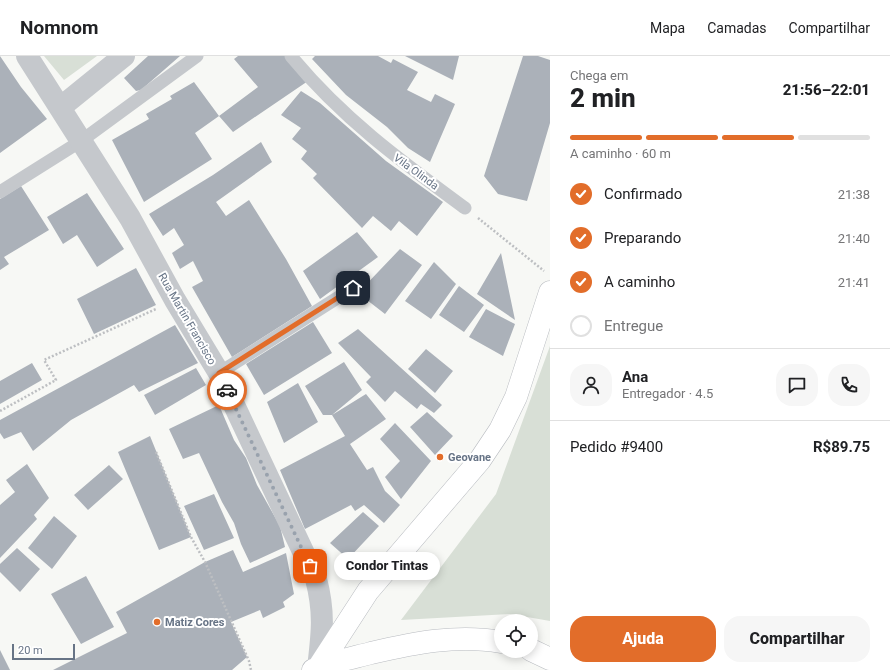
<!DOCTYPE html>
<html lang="pt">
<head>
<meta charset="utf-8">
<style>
	body { margin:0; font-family:Roboto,sans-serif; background:#f6f6f6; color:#202124; height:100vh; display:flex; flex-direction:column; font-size:15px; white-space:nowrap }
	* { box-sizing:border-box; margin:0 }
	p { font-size:13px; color:#757577 }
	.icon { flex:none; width:22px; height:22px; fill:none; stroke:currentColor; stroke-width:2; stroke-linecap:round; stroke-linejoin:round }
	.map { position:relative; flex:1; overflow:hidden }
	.panel { display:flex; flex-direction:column; background:#fff; width:340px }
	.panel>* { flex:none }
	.tools { position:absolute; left:494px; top:558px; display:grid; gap:8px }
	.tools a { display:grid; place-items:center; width:44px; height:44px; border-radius:50%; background:#fff; box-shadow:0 2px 10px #0003; font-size:20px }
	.scale { position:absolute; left:12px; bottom:10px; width:63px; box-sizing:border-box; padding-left:4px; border:2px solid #677486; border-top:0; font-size:11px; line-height:14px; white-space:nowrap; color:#677486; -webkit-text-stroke:3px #fff; paint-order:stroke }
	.pin { position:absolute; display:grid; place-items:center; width:34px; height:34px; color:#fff; margin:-17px; border-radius:8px; box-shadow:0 2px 6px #0006 }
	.courier { position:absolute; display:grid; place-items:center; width:40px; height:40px; margin:-20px; border:3px solid #e26d2a; border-radius:50%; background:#fff; color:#222; box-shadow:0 1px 5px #0007 }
	.bubble { position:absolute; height:28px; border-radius:14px; background:#fff; box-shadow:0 2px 10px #0003; font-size:13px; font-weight:800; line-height:28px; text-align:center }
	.head em { font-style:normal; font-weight:800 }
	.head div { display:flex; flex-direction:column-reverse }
	.head { display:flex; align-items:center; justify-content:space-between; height:68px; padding:0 20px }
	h1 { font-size:26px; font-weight:800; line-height:30px }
	.bar { display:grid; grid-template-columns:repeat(4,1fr); gap:6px 4px; align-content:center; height:48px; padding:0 20px }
	.bar i { height:5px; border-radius:3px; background:#e0e0e0 }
	.bar .on { background:#e26d2a }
	.bar p { grid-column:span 4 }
	.line { display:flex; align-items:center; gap:10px; padding:0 20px; border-top:1px solid #e0e0e0 }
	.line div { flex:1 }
	.round { display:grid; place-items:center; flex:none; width:42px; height:42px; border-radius:16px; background:#f6f6f6 }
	ol { padding:0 20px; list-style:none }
	li { display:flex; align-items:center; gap:12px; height:44px }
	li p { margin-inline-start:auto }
	li .icon { padding:4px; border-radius:50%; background:#e26d2a; color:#fff; stroke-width:4 }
	li:last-child { color:#757577 }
	li i { width:22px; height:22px; border:2px solid #e0e0e0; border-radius:50% }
	.button { display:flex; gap:8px; margin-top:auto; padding:8px 20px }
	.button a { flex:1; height:46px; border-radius:16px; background:#e26d2a; color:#fff; font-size:16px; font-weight:800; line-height:46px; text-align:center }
	.button a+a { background:#f6f6f6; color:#202124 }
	header { display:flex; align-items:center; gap:24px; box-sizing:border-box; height:56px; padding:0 20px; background:#fff; border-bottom:1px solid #e0e0e0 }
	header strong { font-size:19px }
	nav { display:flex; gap:22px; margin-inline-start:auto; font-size:14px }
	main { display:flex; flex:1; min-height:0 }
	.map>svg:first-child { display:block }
	.green { fill:#d8dfd6 }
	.building { fill:#abb1b9 }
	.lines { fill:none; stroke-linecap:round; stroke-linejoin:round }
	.primary-casing { stroke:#b8bbc0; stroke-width:23 }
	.path { stroke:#bdbfc2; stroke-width:2.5; stroke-dasharray:2 2; stroke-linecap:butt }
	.lane { stroke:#c5c8cc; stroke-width:13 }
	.street { stroke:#c5c8cc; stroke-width:22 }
	.primary { stroke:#fff; stroke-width:22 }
	.done { stroke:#99a2ad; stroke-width:4; stroke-dasharray:0 7.2 }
	.route { stroke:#e26d2a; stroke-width:5 }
	.poi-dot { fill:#e26d2a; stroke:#fff; stroke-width:1.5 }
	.labels { text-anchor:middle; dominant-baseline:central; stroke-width:4; stroke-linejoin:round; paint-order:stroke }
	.street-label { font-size:11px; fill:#677486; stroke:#fff }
	.poi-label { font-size:11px; font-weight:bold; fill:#677486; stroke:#fff; text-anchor:start }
</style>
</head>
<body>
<header>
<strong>Nomnom</strong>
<nav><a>Mapa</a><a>Camadas</a><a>Compartilhar</a></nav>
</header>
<main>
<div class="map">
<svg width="550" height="614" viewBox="0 0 550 614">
	<rect width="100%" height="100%" fill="#f7f8f5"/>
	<path class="green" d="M44 0H97L64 24Z
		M550 290V565L510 558 401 564 496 438Z"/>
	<path class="building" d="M0 0 21 31 47 63 0 97Z
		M148 0H180L141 34 136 35 124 22Z
		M238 0H287L308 25 233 76 219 60 258 31 234 3Z
		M315 0H378L391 7 393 3 418 16 407 34 431 46 435 38 455 48 430 106 408 92 387 71 346 39 312 3Z
		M405 0H459L453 24Z
		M523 0H538L550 4V67L527 145 498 138 484 120Z
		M194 26 219 60 195 77 212 103 144 146 112 84 149 63 146 58 172 43 170 40Z
		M301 35 320 47 386 105 443 146 417 180 399 165 391 175 373 160 362 172 313 122 317 118 301 103 307 95 292 83 301 72 281 59Z
		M261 86 272 106 216 146 226 160 249 144 286 203 312 250 232 301 192 231 203 225 193 205 180 213 172 197 184 189 174 172 163 180 149 158 213 119Z
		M21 130 49 174 4 201 9 208 0 214V143Z
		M87 137 124 193 97 211 77 179 63 188 47 161Z
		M357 176 378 201 320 243 303 215Z
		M400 193 422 209 385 258 358 237Z
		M501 197 515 264 477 238Z
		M434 206 456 228 431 263 405 245Z
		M136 212 156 249 94 278 77 243Z
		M459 230 484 249 464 276 439 259Z
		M486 253 515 268 503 300 469 281Z
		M313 266 332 297 264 339 246 308Z
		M175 269 198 307 139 336 134 329 71 364 33 395 21 376 4 383 0 377V364Z
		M358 273 442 349 434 357 421 348 417 353 395 335 385 346 366 326 371 321 338 287Z
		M426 293 453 315 435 337 408 313Z
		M344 306 362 334 332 359 366 338 386 363 350 388 367 414 373 411 385 435 400 449 384 467 364 449 355 455 351 449 305 473 280 414 345 380 332 359H323L305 330Z
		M32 307 42 324 0 348V325Z
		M196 312 206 329 155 359 144 339Z
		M298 327 318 366 284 387 267 346Z
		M219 349 234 384 246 402 257 429 280 470 285 491 250 507 241 488 234 467 222 446 199 397 183 403 169 373Z
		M427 356 453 380 435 399 410 371Z
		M395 367 431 405 401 443 385 421 400 405 380 383Z
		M150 380 191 481 159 494 118 396Z
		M27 408 49 442 34 459 37 463 0 502V449L15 436 6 424Z
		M109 409 123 423 88 454 74 439Z
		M214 438 234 482 204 494 184 450Z
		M363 456 379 470 348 503 330 487Z
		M54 460 77 480 52 513 28 492Z
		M17 492 40 513 20 536 0 516V508Z
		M233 494 243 516 286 497 294 538 283 546 285 551 263 562 260 554 231 566 247 601 232 614H53L127 577 116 556 205 506Z
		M86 520 114 571 81 588 51 538Z
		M0 594 10 614H0Z"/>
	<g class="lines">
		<g class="primary-casing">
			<path id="primary" d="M531 594 550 603
				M318 612 368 535 480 404 500 374 516 341 550 236
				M313 614C331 606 352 602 371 597 414 587 457 578 501 586"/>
		</g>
		<path class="path" d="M478 162 544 215
			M0 355 56 324 44 304 156 253
			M156 396 191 481 205 506 249 605 251 614"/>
		<path class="lane" d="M291 0C342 62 401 105 465 152
			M0 136 81 85 197 0
			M219 317 353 232"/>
		<path class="street" d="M27 0 130 162 175 244 219 317 316 523C325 557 322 578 318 612
			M61 51 124 0"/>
		<use href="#primary" class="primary"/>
	</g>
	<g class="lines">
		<path class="done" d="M227 334 310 510"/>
		<path class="route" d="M227 334 219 317 353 232"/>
	</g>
	<g class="poi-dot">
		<circle cx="440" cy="401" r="4"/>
		<circle cx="157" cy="566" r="4"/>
	</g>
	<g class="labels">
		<g class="street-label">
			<text transform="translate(416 116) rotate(36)">Vila Olinda</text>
			<text transform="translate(187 263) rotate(60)">Rua Martin Francisco</text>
		</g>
		<g class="poi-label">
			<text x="448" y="401">Geovane</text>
			<text x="165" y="566">Matiz Cores</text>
		</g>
	</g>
</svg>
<div class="tools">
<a><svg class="icon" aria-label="locate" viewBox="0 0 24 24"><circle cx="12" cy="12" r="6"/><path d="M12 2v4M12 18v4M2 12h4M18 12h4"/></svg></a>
</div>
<div class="scale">20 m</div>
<div class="pin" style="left:310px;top:510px;background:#ea580c"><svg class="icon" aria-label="bag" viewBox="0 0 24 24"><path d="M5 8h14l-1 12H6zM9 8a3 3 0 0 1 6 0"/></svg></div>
<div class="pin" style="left:353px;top:232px;background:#1f2937"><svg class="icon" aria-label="home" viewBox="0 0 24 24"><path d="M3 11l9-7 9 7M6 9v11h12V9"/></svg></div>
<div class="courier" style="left:227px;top:334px"><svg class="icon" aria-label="car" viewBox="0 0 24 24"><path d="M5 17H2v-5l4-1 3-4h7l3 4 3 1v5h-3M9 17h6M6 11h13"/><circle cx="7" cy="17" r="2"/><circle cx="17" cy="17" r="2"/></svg></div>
<div class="bubble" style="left:334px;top:496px;width:106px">Condor Tintas</div>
</div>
<section class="panel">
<div class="head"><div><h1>2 min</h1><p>Chega em</p></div><em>21:56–22:01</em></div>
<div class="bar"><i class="on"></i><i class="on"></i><i class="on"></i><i></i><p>A caminho · 60 m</p></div>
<ol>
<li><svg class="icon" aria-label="check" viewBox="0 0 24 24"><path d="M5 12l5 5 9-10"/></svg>Confirmado<p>21:38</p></li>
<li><svg class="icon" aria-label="check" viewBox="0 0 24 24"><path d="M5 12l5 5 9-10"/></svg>Preparando<p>21:40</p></li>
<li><svg class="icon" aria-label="check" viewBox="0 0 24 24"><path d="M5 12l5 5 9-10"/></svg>A caminho<p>21:41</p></li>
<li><i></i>Entregue</li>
</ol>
<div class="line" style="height:72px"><a class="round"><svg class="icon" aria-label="person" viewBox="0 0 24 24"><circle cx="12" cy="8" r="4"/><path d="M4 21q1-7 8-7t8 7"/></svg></a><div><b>Ana</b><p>Entregador · 4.5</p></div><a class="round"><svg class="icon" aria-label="chat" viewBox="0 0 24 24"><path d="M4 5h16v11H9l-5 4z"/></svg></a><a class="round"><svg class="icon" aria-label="phone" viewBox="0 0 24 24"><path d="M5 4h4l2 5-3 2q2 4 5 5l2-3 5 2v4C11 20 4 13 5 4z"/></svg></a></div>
<div class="line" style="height:52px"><div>Pedido #9400</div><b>R$89.75</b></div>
<div class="button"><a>Ajuda</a><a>Compartilhar</a></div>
</section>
</main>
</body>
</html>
